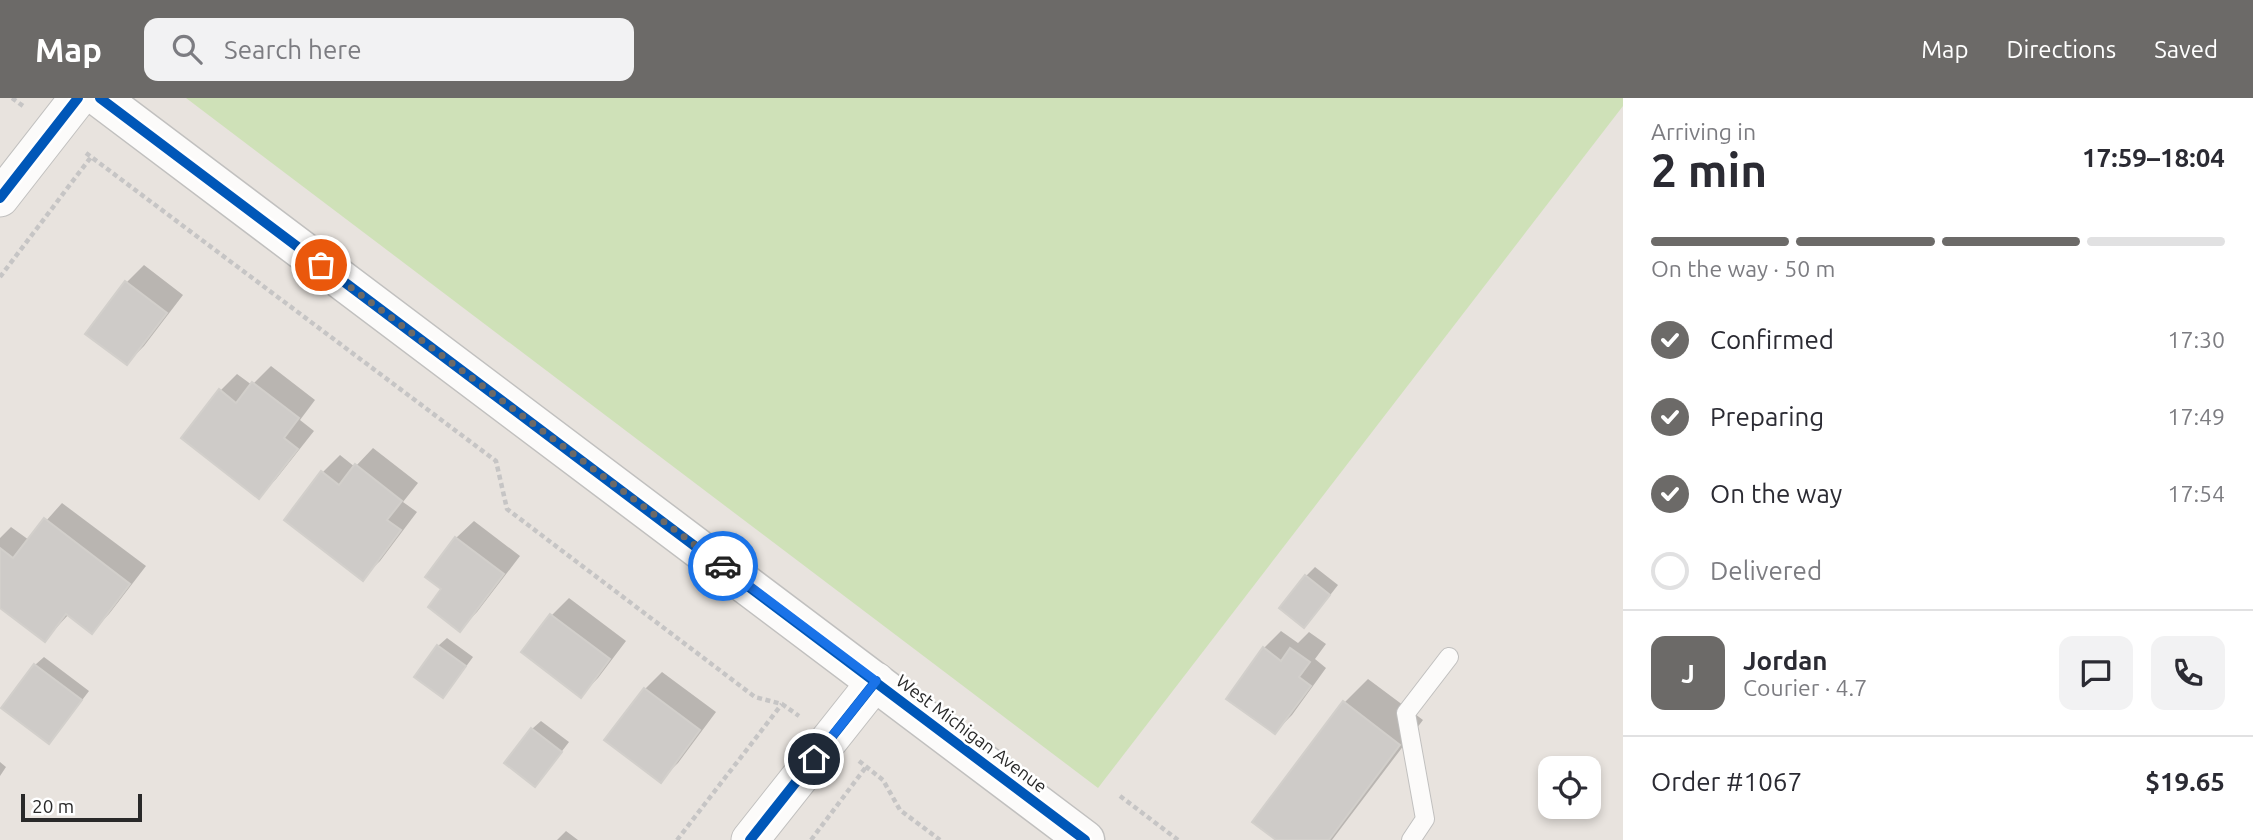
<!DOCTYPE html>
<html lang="en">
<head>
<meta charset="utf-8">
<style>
	body { margin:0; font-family:Ubuntu,sans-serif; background:#f2f2f3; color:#2b2b33; height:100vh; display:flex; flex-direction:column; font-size:26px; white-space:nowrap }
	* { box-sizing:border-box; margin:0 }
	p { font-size:23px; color:#7c7c81 }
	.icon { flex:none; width:38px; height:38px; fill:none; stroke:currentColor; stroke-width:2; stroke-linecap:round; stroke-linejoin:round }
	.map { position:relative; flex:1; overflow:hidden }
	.sheet { display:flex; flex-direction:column; background:#fff; width:630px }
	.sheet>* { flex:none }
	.fabs { position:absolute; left:1538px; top:658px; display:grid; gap:14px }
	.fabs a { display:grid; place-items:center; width:63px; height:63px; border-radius:14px; background:#fff; box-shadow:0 4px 10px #0003; font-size:35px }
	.scale { position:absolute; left:21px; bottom:18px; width:121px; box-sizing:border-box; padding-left:7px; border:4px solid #292929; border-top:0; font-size:19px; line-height:24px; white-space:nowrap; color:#292929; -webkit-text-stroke:5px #fff; paint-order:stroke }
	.pin { position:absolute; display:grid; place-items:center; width:60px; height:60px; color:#fff; margin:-30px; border:4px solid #fff; border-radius:50%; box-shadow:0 2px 7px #0007 }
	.courier { position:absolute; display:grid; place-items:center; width:70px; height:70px; margin:-35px; border:5px solid #1a73e8; border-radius:50%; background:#fff; color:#222; box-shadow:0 2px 9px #0007 }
	.overview em { font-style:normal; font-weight:600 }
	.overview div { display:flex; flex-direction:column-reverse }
	.overview { display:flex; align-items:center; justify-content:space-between; height:119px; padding:0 28px }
	h1 { font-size:46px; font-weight:600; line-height:52px }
	.bar { display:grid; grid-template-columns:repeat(4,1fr); gap:10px 7px; align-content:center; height:84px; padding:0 28px }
	.bar i { height:9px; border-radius:5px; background:#e1e1e2 }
	.bar .active { background:#6c6a68 }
	.bar p { grid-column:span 4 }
	.line { display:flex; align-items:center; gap:18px; padding:0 28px; border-top:2px solid #e1e1e2 }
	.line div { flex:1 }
	.round { display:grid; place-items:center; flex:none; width:74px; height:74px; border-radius:14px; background:#f2f2f3 }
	ol { padding:0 28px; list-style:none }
	li { display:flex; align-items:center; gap:21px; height:77px }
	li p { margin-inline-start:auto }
	li .icon { padding:7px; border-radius:50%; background:#6c6a68; color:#fff; stroke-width:4 }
	li:last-child { color:#7c7c81 }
	li i { width:38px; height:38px; border:4px solid #e1e1e2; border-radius:50% }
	header { display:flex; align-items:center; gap:42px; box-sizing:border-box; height:98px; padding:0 35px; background:#6c6a68; color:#fff }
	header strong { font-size:33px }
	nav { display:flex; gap:38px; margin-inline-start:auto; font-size:24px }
	.search { width:490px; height:63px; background:#f2f2f3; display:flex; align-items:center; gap:18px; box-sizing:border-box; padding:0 24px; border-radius:14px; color:#7c7c81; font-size:26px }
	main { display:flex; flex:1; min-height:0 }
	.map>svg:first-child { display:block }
	.green { fill:#cfe1b8 }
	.shadow { fill:#0003 }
	.building { fill:#cecbc8; stroke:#d2cfcb; stroke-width:2 }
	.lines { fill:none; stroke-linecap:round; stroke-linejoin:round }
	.lane-casing { stroke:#c1c0bf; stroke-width:20 }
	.street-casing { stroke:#c1c0bf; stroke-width:39 }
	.secondary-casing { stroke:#c1c0bf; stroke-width:41 }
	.path { stroke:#c6c5c5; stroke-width:4.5; stroke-dasharray:5 3.5; stroke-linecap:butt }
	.lane { stroke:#fcfbfa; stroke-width:18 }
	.street { stroke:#fcfbfa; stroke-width:37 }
	.secondary { stroke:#fcfbfa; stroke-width:38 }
	.cycleway-casing { stroke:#fff; stroke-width:15 }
	.cycleway { stroke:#0057b8; stroke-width:10 }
	.done { stroke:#6c6a68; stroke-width:7; stroke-dasharray:0 12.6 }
	.route { stroke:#1a73e8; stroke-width:9 }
	.labels { text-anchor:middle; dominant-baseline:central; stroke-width:5; stroke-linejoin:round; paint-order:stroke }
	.street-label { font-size:18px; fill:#292929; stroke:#fff }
</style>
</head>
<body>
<header>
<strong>Map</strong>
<div class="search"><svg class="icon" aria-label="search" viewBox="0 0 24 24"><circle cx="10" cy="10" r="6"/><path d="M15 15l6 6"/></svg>Search here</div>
<nav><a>Map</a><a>Directions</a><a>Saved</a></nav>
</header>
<main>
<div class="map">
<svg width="1623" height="742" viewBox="0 0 1623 742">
	<rect width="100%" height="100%" fill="#e8e3de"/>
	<path class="green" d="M186 0H1623V8L1098 690Z"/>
	<path class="shadow" d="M144 167 183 197 144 248 127 265V184Z
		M271 268 315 302 300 322 314 333 276 381 259 398 220 293 237 276 252 287Z
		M373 350 418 385 403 404 417 414 380 463 362 480 323 374 340 357 355 369Z
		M62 405 146 468 109 516 92 533 69 516 45 542 0 508V440L11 429 29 442Z
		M474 423 520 458 477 514 460 531 444 491 456 440Z
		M1315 469 1338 487 1313 519 1306 478Z
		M569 500 626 543 598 580 581 597 552 517Z
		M1281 533 1298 545 1309 534 1326 546 1315 561 1326 570 1292 617 1275 634 1264 550Z
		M447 540 473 559 451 589 438 548Z
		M44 559 89 593 57 635 35 567Z
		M662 574 716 614 678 665 660 682 645 591Z
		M1368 581 1423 622 1332 742H1279L1344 605Z
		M541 623 569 644 543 678 532 631Z
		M0 664 6 669 0 678Z
		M566 733 578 742H557Z"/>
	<path class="building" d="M125 183 167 215 127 267 85 236Z
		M252 284 299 320 284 340 298 351 259 401 181 340 219 291 236 305Z
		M355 366 402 403 387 422 401 432 363 483 284 422 321 373 339 387Z
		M44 420 130 486 92 536 66 516 45 544 0 510V450L13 460Z
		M455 439 504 476 460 534 428 509 441 491 425 479Z
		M1305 477 1330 497 1304 530 1279 510Z
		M550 516 610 561 581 600 521 554Z
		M437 547 466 568 443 600 414 579Z
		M1263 549 1281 563 1290 550 1310 564 1299 579 1311 588 1275 636 1226 601Z
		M34 566 82 602 49 646 1 610Z
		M644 590 700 632 661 685 604 642Z
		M1343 603 1400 647 1329 742H1276L1252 724Z
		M531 630 562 654 535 689 504 665Z"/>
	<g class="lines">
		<g class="lane-casing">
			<path id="lane" d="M1411 742 1425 721 1406 615 1449 559"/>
		</g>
		<g class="street-casing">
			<path id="street" d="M0 100 78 0
				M750 742 876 583"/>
		</g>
		<g class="secondary-casing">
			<path id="secondary" d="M100 0 1085 742"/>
		</g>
		<path class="path" d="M12 0 23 8
			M86 55 496 363 507 411 755 599 782 606 799 618
			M0 179 91 59
			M859 663 883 682 900 712 940 742
			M1120 698 1178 742
			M677 742 782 606
			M811 742 866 669"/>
		<use href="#lane" class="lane"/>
		<use href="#street" class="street"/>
		<use href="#secondary" class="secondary"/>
		<g class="cycleway-casing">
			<path id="cycleway" d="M100 0 1085 742
				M0 100 78 0
				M750 742 876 583"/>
		</g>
		<use href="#cycleway" class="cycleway"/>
	</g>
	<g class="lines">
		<path class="done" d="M321 167 723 468"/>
		<path class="route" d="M723 468 876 583 814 661"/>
	</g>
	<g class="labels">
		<g class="street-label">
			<text transform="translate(972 635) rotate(37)">West Michigan Avenue</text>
		</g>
	</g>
</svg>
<div class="fabs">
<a><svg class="icon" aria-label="locate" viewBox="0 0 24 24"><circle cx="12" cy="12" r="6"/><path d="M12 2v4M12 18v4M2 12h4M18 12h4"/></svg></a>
</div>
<div class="scale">20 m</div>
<div class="pin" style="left:321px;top:167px;background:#ea580c"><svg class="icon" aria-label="bag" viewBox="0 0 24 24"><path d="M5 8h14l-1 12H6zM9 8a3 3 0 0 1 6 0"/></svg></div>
<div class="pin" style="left:814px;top:661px;background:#1f2937"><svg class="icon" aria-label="home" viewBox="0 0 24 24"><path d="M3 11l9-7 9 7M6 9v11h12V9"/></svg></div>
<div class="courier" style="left:723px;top:468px"><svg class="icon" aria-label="car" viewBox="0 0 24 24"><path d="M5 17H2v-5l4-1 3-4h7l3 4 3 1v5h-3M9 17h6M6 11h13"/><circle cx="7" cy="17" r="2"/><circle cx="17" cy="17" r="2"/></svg></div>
</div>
<section class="sheet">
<div class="overview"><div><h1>2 min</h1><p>Arriving in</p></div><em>17:59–18:04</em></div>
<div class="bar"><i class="active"></i><i class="active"></i><i class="active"></i><i></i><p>On the way · 50 m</p></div>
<ol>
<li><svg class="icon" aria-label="check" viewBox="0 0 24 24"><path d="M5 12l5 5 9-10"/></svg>Confirmed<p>17:30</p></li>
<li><svg class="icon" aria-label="check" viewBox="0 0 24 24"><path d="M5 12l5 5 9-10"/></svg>Preparing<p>17:49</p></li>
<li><svg class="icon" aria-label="check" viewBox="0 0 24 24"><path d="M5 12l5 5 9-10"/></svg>On the way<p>17:54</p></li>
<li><i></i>Delivered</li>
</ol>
<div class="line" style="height:126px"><b class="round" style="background:#6c6a68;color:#fff">J</b><div><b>Jordan</b><p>Courier · 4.7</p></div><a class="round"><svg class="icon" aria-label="chat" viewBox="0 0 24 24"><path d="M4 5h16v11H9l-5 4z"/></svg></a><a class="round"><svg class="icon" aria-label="phone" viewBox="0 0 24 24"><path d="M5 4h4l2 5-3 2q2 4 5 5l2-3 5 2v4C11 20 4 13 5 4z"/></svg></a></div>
<div class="line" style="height:91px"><div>Order #1067</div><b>$19.65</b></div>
</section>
</main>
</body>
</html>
